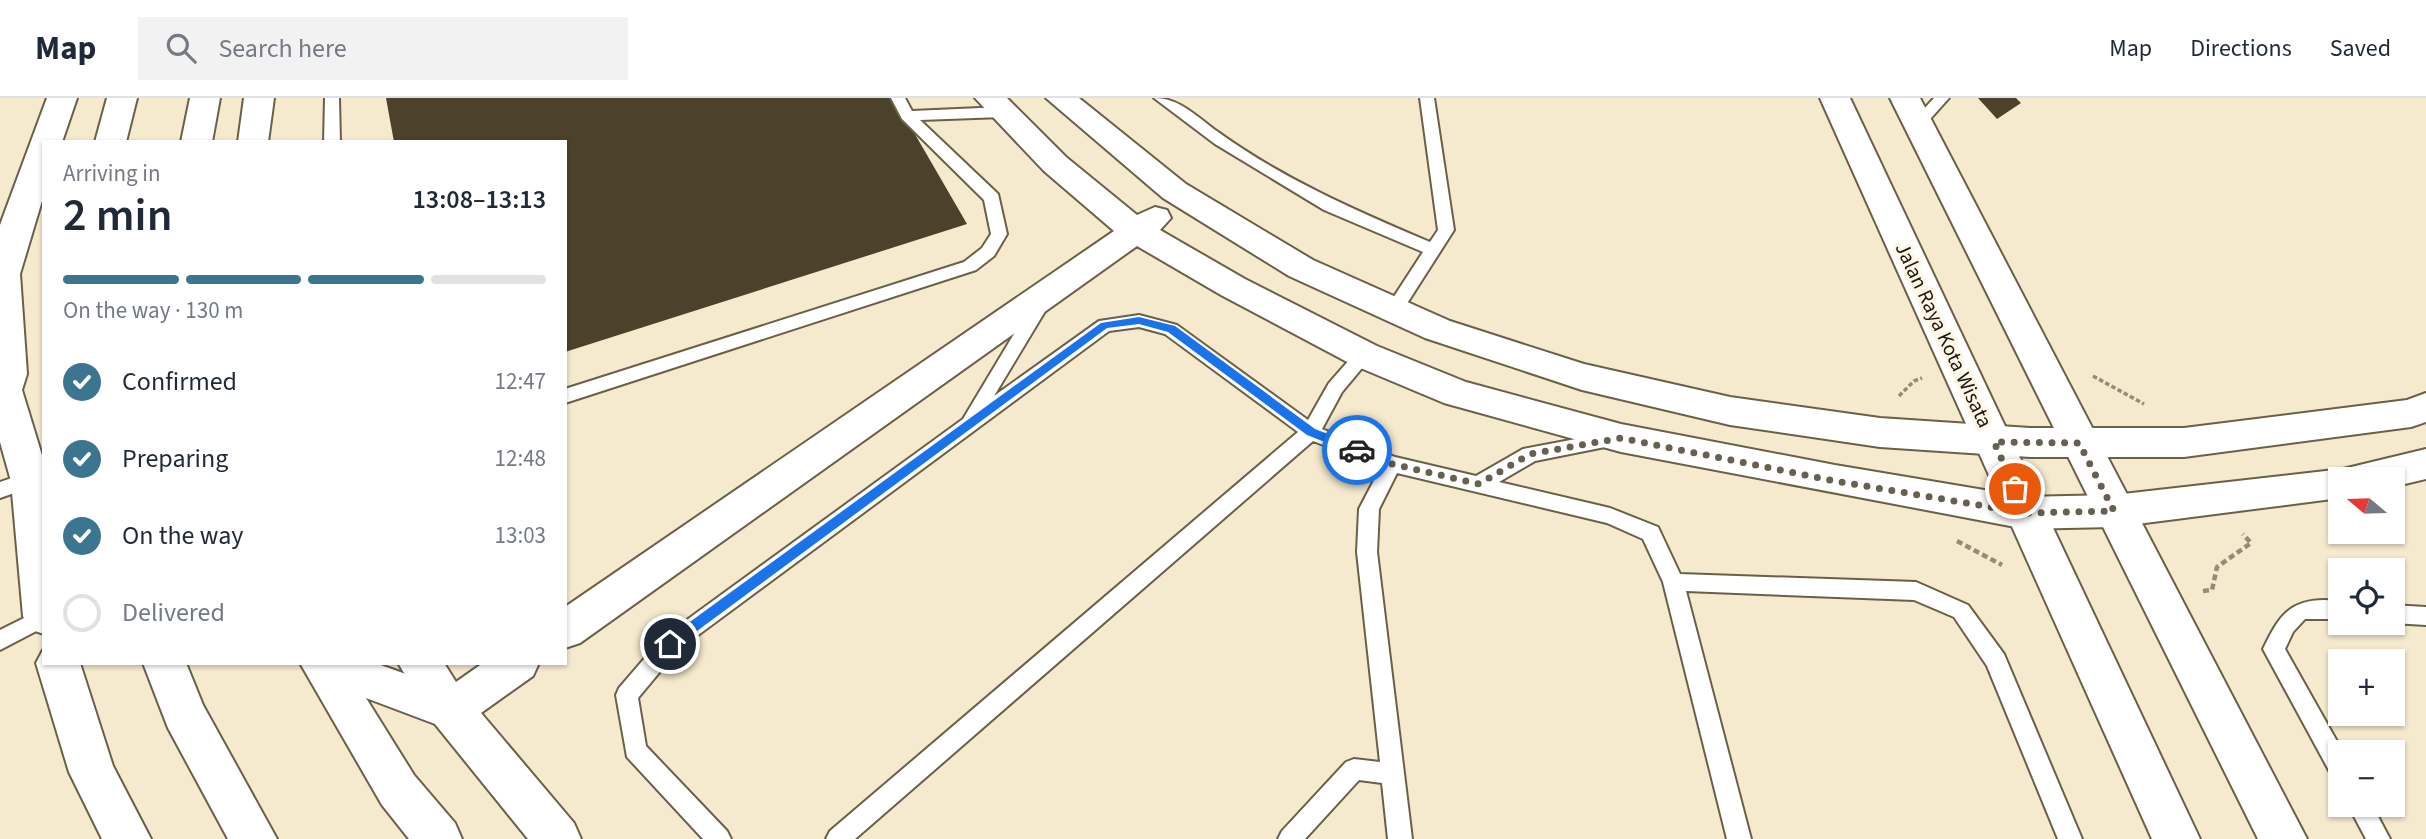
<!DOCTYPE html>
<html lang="en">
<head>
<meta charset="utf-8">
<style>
	body { margin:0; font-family:"Source Sans 3",sans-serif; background:#f2f2f3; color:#1f2937; height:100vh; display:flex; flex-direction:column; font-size:26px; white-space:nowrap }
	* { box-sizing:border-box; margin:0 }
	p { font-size:23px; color:#747a83 }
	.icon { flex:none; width:38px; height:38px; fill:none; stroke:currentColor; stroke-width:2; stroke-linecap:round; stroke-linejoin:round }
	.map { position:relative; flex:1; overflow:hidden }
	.panel { position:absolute; left:42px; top:42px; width:525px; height:525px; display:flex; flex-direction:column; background:#fff; border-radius:0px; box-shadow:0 2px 5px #0004 }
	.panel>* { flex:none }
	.needle { width:46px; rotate:289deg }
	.fabs { position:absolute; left:2328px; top:369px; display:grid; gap:14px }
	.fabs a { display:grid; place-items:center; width:77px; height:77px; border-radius:0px; background:#fff; box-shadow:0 2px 5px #0004; font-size:35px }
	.pin { position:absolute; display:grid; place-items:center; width:60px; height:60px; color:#fff; margin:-30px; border:4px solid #fff; border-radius:50%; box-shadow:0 2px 7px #0007 }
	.courier { position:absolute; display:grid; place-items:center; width:70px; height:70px; margin:-35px; border:5px solid #1a73e8; border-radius:50%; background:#fff; color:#222; box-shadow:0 2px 9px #0007 }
	.head em { font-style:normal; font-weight:600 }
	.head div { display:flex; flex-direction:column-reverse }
	.head { display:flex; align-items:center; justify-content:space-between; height:119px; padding:0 21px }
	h1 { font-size:46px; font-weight:600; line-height:52px }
	.bar { display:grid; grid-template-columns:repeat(4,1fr); gap:10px 7px; align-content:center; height:84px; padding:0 21px }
	.bar i { height:9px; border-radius:5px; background:#e0e1e3 }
	.bar .current { background:#3c758f }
	.bar p { grid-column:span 4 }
	ol { padding:0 21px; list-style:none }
	li { display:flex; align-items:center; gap:21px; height:77px }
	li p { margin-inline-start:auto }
	li .icon { padding:7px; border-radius:50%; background:#3c758f; color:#fff; stroke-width:4 }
	li:last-child { color:#747a83 }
	li i { width:38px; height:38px; border:4px solid #e0e1e3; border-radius:50% }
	header { display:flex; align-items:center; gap:42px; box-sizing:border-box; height:98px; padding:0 35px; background:#fff; border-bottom:2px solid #e0e1e3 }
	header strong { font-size:33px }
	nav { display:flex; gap:38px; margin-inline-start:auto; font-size:24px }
	.search { width:490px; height:63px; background:#f2f2f3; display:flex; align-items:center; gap:18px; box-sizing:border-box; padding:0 24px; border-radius:0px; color:#747a83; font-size:26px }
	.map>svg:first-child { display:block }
	.building { fill:#4c422b }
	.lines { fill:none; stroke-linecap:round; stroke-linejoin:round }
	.service-casing { stroke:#6a6048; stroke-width:4 }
	.minor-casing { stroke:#6a6048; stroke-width:4 }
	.tertiary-casing { stroke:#6a6048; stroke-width:4 }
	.path-far1 { stroke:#948b78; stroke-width:3.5; stroke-dasharray:4.5 2.5; stroke-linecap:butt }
	.path { stroke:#948b78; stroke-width:4.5; stroke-dasharray:6 3.5; stroke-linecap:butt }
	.service { fill:#fff; fill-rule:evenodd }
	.minor { fill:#fff; fill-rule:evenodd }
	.tertiary { fill:#fff; fill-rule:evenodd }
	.route { fill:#1a73e8 }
	.done { stroke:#676050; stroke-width:7; stroke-dasharray:0 12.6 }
	.labels { text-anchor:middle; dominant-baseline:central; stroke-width:7; stroke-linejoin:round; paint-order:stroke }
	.street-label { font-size:21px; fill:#1a160c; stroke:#fef7e6 }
</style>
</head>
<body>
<header>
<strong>Map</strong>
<div class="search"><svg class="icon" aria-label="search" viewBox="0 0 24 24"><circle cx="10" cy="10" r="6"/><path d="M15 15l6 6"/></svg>Search here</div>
<nav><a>Map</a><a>Directions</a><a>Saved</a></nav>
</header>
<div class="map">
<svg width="2426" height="741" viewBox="0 0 2426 741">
	<rect width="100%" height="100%" fill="#f5e9ce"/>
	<path class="building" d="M386 0H894L967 126 565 254V44H394Z
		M1978 0H2016L2021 5 1997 21Z"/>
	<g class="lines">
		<g class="service-casing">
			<path id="service" d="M325 0H339L340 44H324Z
				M891 0H905L912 13 1003 9 1011 14 1003 19 920 22 998 96 1007 136 994 158 976 172 565 305V291L964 164 982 150 991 136 984 102 902 21Z
				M1154 0C1180 0 1197 19 1218 34 1283 81 1357 113 1430 144L1438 132 1420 0H1434L1454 132 1399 218H1387L1384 214 1423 154 1324 112 1215 46Z
				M1934 0H1949L1923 29H1913V23Z
				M1041 199 1050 205 994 298 1099 223 1139 217 1177 227 1308 322 1329 285 1358 252 1364 251 1373 257 1342 294 1322 331 1395 359 1476 378 1523 351 1613 334 1622 341 1620 346 1535 363 1499 384 1610 410 1658 429 1680 476 1916 484 1968 507 2004 556 2082 741H2058L1987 568 1954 519 1914 502 1686 493 1751 741H1727L1663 484 1643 441 1607 425 1397 375 1379 411 1377 454 1412 741H1388L1382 685 1359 682 1305 741H1278L1282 733 1346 664 1354 661 1380 664 1357 454 1359 411 1381 369 1313 343 855 741H826L830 733 1298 334 1165 236 1139 229 1109 233 678 552 638 600 646 648 727 733 731 741H703L627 659 616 597 619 590 662 540 963 321 1035 201Z
				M35 372 42 375V385L0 400V384Z
				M2325 502 2340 503V521H2305L2293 534 2285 551 2343 654H2340V681L2332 678 2263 551C2278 520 2288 502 2325 502Z
				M2392 507 2426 509V527L2392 525Z
				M44 510V529L0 552V532Z
				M2348 707H2372L2390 741H2366Z"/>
		</g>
		<g class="minor-casing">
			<path id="minor" d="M47 0H77L62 44H44V96L20 176 27 276 22 292 44 364V536L29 531 23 518 11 383 0 344V127Z
				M244 0H274L268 44H238Z
				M975 0H1007L1066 59 1137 117 1155 109 1167 112 1171 120 1160 132 1245 181 1377 248 1466 284 1621 326 1835 367 2026 399 2114 397 2343 371 2426 351V381L2392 389V382H2340V400L2114 429 2026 431 1621 354 1444 305 1351 266 1221 197 1137 148 580 545 565 550V509L1114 133 1044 73Z
				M1046 0H1079L1186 86 1313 162 1450 223 1584 266 1730 299 1880 320 2030 330H2184L2407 302 2426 295V324L2411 329 2184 359H2030L1880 349 1730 327 1582 292 1425 240 1289 178 1163 100Z
				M43 552 44 565H80L113 668 151 741H102L69 674 36 565Z
				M398 565H444L456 584 483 565H539L533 578 481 615 574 725 581 741H528L435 626Z"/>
		</g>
		<g class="tertiary-casing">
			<path id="tertiary" d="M107 0H137L126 44H95Z
				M190 0H220L212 44H181Z
				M1820 0H1850L2200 741H2152Z
				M1890 0H1920L2307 741H2258Z
				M143 565H186L203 607 277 741H228L168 630Z
				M300 565H375L467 598 473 612 467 626 451 632 366 600 414 677 455 725 462 741H409L382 707Z"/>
		</g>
		<path class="path-far1" d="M2093 278 2144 306
			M1899 298 1914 283 1922 280"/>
		<path class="path" d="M1957 443 2002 467
			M2203 493 2212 492 2217 469 2251 445 2243 436"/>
		<use href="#service" class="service"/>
		<use href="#minor" class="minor"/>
		<use href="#tertiary" class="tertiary"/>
	</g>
	<path class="route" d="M1139 219 1175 228 1315 331 1361 349V355H1353L1307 337 1168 234 1139 226 1107 230 674 550H665V542L1101 225Z"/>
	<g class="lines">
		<path class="done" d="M1357 352 1392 366 1479 386 1530 356 1621 340 1835 383 2026 415 2114 413 2079 345 1994 344 2015 391"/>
	</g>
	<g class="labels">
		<g class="street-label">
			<text transform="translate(1944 237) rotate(65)">Jalan Raya Kota Wisata</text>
		</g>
	</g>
</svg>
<div class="fabs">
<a><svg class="needle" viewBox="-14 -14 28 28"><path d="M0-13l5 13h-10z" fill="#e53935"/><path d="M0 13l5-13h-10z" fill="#747a83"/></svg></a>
<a><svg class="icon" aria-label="locate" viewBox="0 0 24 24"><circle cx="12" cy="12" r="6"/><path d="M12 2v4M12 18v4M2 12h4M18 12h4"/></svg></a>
<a>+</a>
<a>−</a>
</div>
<div class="pin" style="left:2015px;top:391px;background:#ea580c"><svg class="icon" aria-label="bag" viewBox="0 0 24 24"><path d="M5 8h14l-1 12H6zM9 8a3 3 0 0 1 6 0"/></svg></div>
<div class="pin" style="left:670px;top:546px;background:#1f2937"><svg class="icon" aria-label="home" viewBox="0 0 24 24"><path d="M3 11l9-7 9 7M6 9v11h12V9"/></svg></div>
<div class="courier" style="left:1357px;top:352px"><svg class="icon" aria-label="car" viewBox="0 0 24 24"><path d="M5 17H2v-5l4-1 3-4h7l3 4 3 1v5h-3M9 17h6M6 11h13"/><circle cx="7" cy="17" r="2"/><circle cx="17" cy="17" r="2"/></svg></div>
<section class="panel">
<div class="head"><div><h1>2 min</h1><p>Arriving in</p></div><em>13:08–13:13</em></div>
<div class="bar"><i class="current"></i><i class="current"></i><i class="current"></i><i></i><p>On the way · 130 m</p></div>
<ol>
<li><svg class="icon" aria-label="check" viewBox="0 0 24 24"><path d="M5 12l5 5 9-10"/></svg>Confirmed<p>12:47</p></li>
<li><svg class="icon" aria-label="check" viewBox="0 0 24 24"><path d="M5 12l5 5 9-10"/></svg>Preparing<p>12:48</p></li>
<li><svg class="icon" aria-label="check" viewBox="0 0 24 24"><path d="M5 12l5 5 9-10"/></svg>On the way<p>13:03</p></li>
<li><i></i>Delivered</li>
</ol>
</section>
</div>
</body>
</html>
